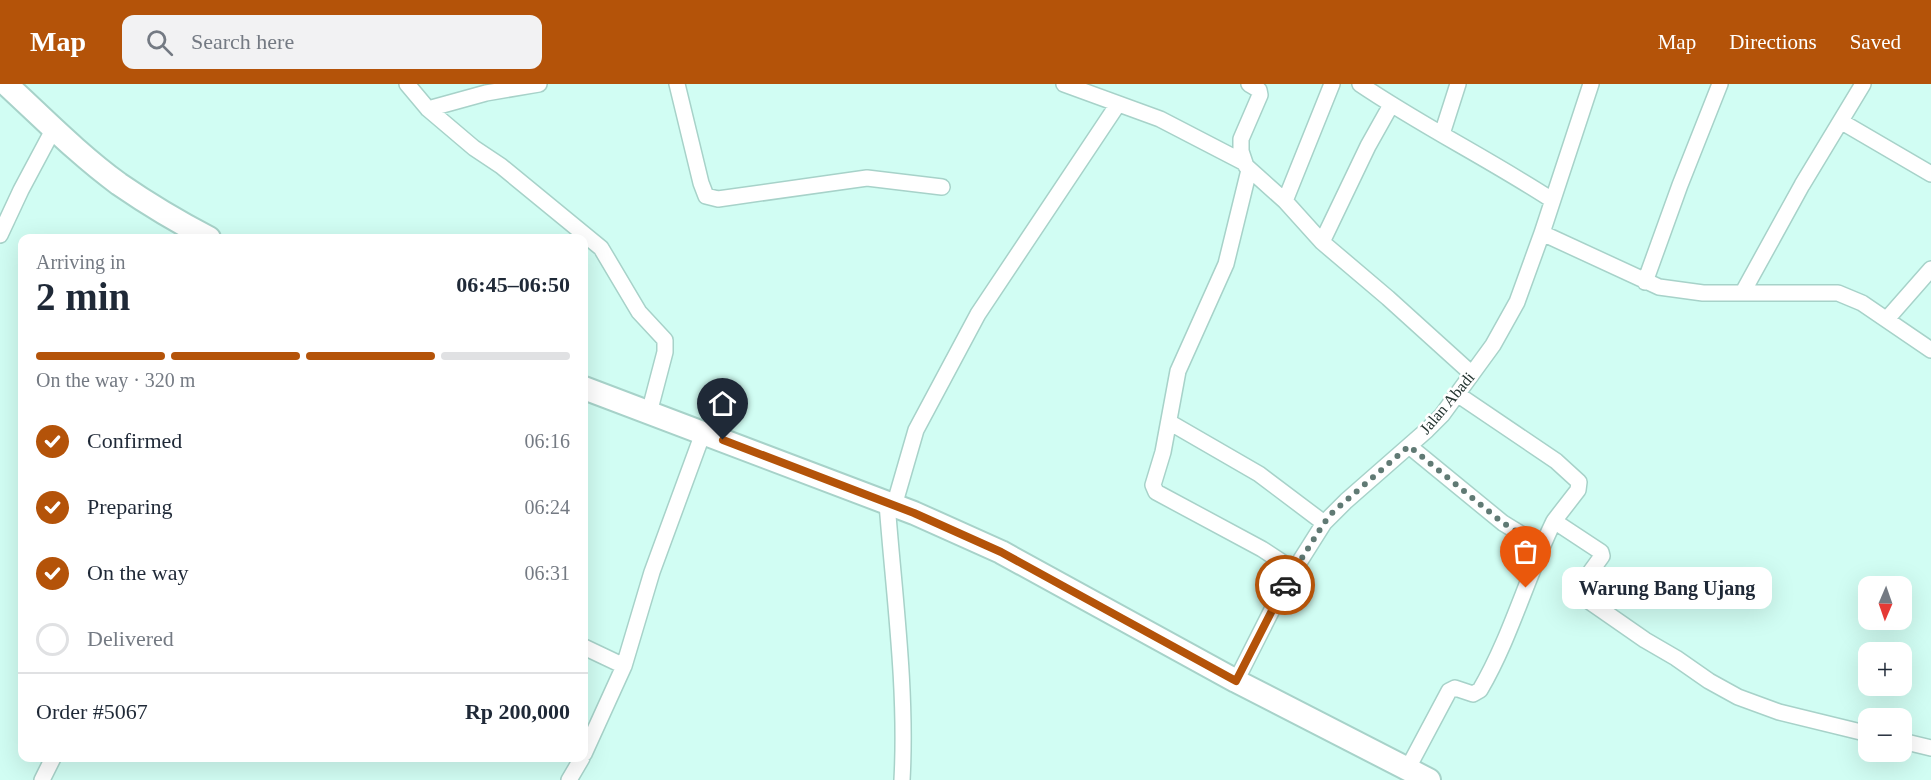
<!DOCTYPE html>
<html lang="en">
<head>
<meta charset="utf-8">
<style>
	body { margin:0; font-family:"Times New Roman",serif; background:#f2f2f3; color:#1f2937; height:100vh; display:flex; flex-direction:column; font-size:22px; white-space:nowrap }
	* { box-sizing:border-box; margin:0 }
	p { font-size:20px; color:#747a83 }
	.icon { flex:none; width:33px; height:33px; fill:none; stroke:currentColor; stroke-width:2; stroke-linecap:round; stroke-linejoin:round }
	.map { position:relative; flex:1; overflow:hidden }
	.panel { position:absolute; left:18px; top:150px; width:570px; height:528px; display:flex; flex-direction:column; background:#fff; border-radius:12px; box-shadow:0 6px 24px #0002 }
	.panel>* { flex:none }
	.needle { width:39px; rotate:182deg }
	.tools { position:absolute; left:1858px; top:492px; display:grid; gap:12px }
	.tools a { display:grid; place-items:center; width:54px; height:54px; border-radius:12px; background:#fff; box-shadow:0 6px 24px #0002; font-size:30px }
	.pin { position:absolute; display:grid; place-items:center; width:51px; height:51px; color:#fff; margin:-62px -26px; border-radius:50% 50% 50% 0; rotate:-45deg; box-shadow:0 0 6px #0007 }
	.pin .icon { rotate:45deg }
	.courier { position:absolute; display:grid; place-items:center; width:60px; height:60px; margin:-30px; border:4px solid #b45309; border-radius:50%; background:#fff; color:#222; box-shadow:0 2px 8px #0007 }
	.bubble { position:absolute; height:42px; border-radius:12px; background:#fff; box-shadow:0 6px 24px #0002; font-size:20px; font-weight:800; line-height:42px; text-align:center }
	.overview em { font-style:normal; font-weight:800 }
	.overview div { display:flex; flex-direction:column-reverse }
	.overview { display:flex; align-items:center; justify-content:space-between; height:102px; padding:0 18px }
	h1 { font-size:39px; font-weight:800; line-height:45px }
	.bar { display:grid; grid-template-columns:repeat(4,1fr); gap:9px 6px; align-content:center; height:72px; padding:0 18px }
	.bar i { height:8px; border-radius:4px; background:#e0e1e3 }
	.bar .active { background:#b45309 }
	.bar p { grid-column:span 4 }
	.line { display:flex; align-items:center; gap:15px; padding:0 18px; border-top:2px solid #e0e1e3 }
	.line div { flex:1 }
	ol { padding:0 18px; list-style:none }
	li { display:flex; align-items:center; gap:18px; height:66px }
	li p { margin-inline-start:auto }
	li .icon { padding:6px; border-radius:50%; background:#b45309; color:#fff; stroke-width:4 }
	li:last-child { color:#747a83 }
	li i { width:33px; height:33px; border:3px solid #e0e1e3; border-radius:50% }
	header { display:flex; align-items:center; gap:36px; box-sizing:border-box; height:84px; padding:0 30px; background:#b45309; color:#fff }
	header strong { font-size:28px }
	nav { display:flex; gap:33px; margin-inline-start:auto; font-size:21px }
	.search { width:420px; height:54px; background:#f2f2f3; display:flex; align-items:center; gap:15px; box-sizing:border-box; padding:0 21px; border-radius:12px; color:#747a83; font-size:22px }
	.map>svg:first-child { display:block }
	.lines { fill:none; stroke-linecap:round; stroke-linejoin:round }
	.minor-casing { stroke:#a7d2c9; stroke-width:18 }
	.highway-casing { stroke:#a7d2c9; stroke-width:26 }
	.minor { stroke:#fff; stroke-width:15 }
	.highway { stroke:#fff; stroke-width:22 }
	.done { stroke:#607a74; stroke-width:6; stroke-dasharray:0 10.8 }
	.route { stroke:#b45309; stroke-width:8 }
	.labels { text-anchor:middle; dominant-baseline:central; stroke-width:5; stroke-linejoin:round; paint-order:stroke }
	.street-label { font-size:16px; fill:#233430; stroke:#fff }
</style>
</head>
<body>
<header>
<strong>Map</strong>
<div class="search"><svg class="icon" aria-label="search" viewBox="0 0 24 24"><circle cx="10" cy="10" r="6"/><path d="M15 15l6 6"/></svg>Search here</div>
<nav><a>Map</a><a>Directions</a><a>Saved</a></nav>
</header>
<div class="map">
<svg width="1931" height="696" viewBox="0 0 1931 696">
	<rect width="100%" height="100%" fill="#d1fdf3"/>
	<g class="lines">
		<g class="minor-casing">
			<path id="minor" d="M407 0 428 25 474 64 501 82 601 164 639 228 665 256V268L649 329
				M677 0 701 99 706 112 718 115 867 94 942 103
				M1064 0 1160 35 1243 78
				M1249 0 1259 6 1260 11 1241 55V67L1246 82 1285 117 1322 158 1388 214 1472 290
				M1360 0C1422 42 1489 75 1552 116
				M428 25 486 9 539 0
				M1842 38 1931 90
				M1442 50 1458 0
				M1249 86 1226 180 1178 287 1163 368 1153 401 1156 408 1262 465 1294 486
				M1285 117 1332 0
				M1542 149 1659 203 1703 209H1838L1862 219 1931 266
				M0 151 21 106 53 46
				M1322 158 1368 62 1391 21
				M1645 198 1680 101 1720 0
				M1743 208 1802 101 1863 0
				M1887 235 1931 185
				M1457 310 1556 377 1579 398 1578 406 1554 437 1601 468 1602 472 1581 501 1580 506 1586 515 1645 556 1676 574 1709 597 1738 613 1779 628 1869 650
				M1169 338 1259 390 1324 439
				M1409 362 1503 439 1541 462
				M887 419C894 511 907 604 902 696
				M894 422 916 346 978 230 1118 20
				M584 563 624 582
				M1236 597 1283 504 1324 439 1346 417 1427 346 1442 331 1493 261 1517 218 1542 149 1591 0
				M1902 657 1931 664
				M584 670 624 582 652 488 703 349
				M1408 684 1449 607 1455 604 1473 610 1480 606C1511 553 1527 492 1554 437
				M42 696 53 674
				M569 696 582 674"/>
		</g>
		<g class="highway-casing">
			<path id="highway" d="M6 0C43 34 78 70 119 100 148 120 178 138 209 154
				M584 304 914 429 1001 468 1236 597 1429 696"/>
		</g>
		<use href="#minor" class="minor"/>
		<use href="#highway" class="highway"/>
	</g>
	<g class="lines">
		<path class="done" d="M1285 501 1324 439 1333 428 1409 362 1503 439 1541 462 1526 504"/>
		<path class="route" d="M723 356 914 429 1001 468 1236 597 1285 501"/>
	</g>
	<g class="labels">
		<g class="street-label">
			<text transform="translate(1447 319) rotate(-50)">Jalan Abadi</text>
		</g>
	</g>
</svg>
<div class="tools">
<a><svg class="needle" viewBox="-14 -14 28 28"><path d="M0-13l5 13h-10z" fill="#e53935"/><path d="M0 13l5-13h-10z" fill="#747a83"/></svg></a>
<a>+</a>
<a>−</a>
</div>
<div class="pin" style="left:1526px;top:504px;background:#ea580c"><svg class="icon" aria-label="bag" viewBox="0 0 24 24"><path d="M5 8h14l-1 12H6zM9 8a3 3 0 0 1 6 0"/></svg></div>
<div class="pin" style="left:723px;top:356px;background:#1f2937"><svg class="icon" aria-label="home" viewBox="0 0 24 24"><path d="M3 11l9-7 9 7M6 9v11h12V9"/></svg></div>
<div class="courier" style="left:1285px;top:501px"><svg class="icon" aria-label="car" viewBox="0 0 24 24"><path d="M5 17H2v-5l4-1 3-4h7l3 4 3 1v5h-3M9 17h6M6 11h13"/><circle cx="7" cy="17" r="2"/><circle cx="17" cy="17" r="2"/></svg></div>
<div class="bubble" style="left:1562px;top:483px;width:210px">Warung Bang Ujang</div>
<section class="panel">
<div class="overview"><div><h1>2 min</h1><p>Arriving in</p></div><em>06:45–06:50</em></div>
<div class="bar"><i class="active"></i><i class="active"></i><i class="active"></i><i></i><p>On the way · 320 m</p></div>
<ol>
<li><svg class="icon" aria-label="check" viewBox="0 0 24 24"><path d="M5 12l5 5 9-10"/></svg>Confirmed<p>06:16</p></li>
<li><svg class="icon" aria-label="check" viewBox="0 0 24 24"><path d="M5 12l5 5 9-10"/></svg>Preparing<p>06:24</p></li>
<li><svg class="icon" aria-label="check" viewBox="0 0 24 24"><path d="M5 12l5 5 9-10"/></svg>On the way<p>06:31</p></li>
<li><i></i>Delivered</li>
</ol>
<div class="line" style="height:78px"><div>Order #5067</div><b>Rp 200,000</b></div>
</section>
</div>
</body>
</html>
